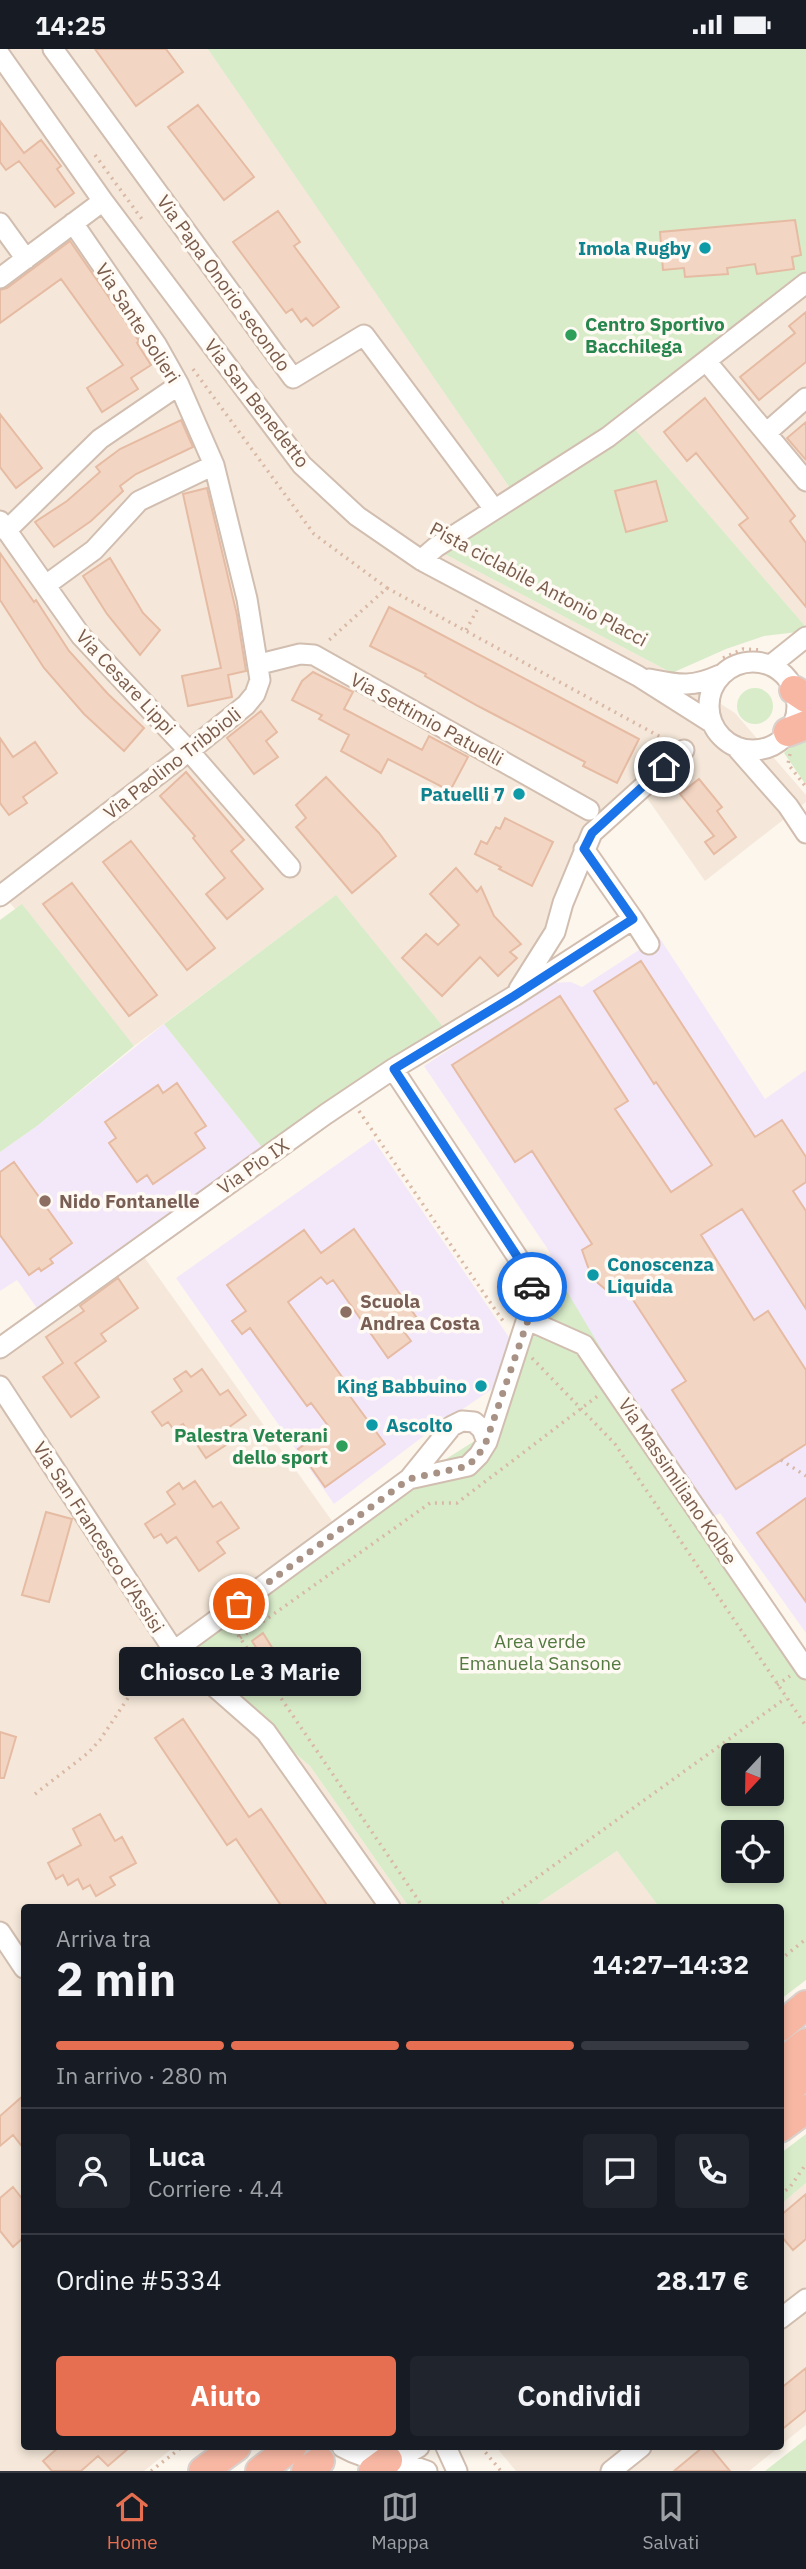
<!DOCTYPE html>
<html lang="it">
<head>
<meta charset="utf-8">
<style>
	body { margin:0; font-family:"IBM Plex Sans",sans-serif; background:#20242c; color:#f1f3f6; height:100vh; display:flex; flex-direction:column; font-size:26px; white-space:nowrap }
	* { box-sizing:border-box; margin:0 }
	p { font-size:23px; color:#9ea1a6 }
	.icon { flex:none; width:38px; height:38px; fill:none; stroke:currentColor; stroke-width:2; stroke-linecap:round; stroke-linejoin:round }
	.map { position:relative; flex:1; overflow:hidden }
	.details { position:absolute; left:21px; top:1855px; width:763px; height:546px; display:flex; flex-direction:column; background:#171b24; border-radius:7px; box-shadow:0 4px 10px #0003 }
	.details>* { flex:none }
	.needle { width:46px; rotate:202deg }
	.controls { position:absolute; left:721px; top:1694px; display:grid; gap:14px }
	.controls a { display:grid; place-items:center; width:63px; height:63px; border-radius:7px; background:#171b24; box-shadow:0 4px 10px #0003; font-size:35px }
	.pin { position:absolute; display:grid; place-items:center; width:60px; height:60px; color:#fff; margin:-30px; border:4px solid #fff; border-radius:50%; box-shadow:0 2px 7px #0007 }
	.courier { position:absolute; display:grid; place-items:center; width:70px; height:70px; margin:-35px; border:5px solid #1a73e8; border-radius:50%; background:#fff; color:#222; box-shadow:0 2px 9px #0007 }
	.bubble { position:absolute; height:49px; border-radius:7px; background:#171b24; box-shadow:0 4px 10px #0003; font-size:23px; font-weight:800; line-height:49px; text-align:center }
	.headline em { font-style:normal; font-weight:800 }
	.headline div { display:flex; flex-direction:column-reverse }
	.headline { display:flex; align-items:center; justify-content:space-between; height:119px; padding:0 35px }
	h1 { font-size:46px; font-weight:800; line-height:52px }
	.bar { display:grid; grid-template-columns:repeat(4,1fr); gap:10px 7px; align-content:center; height:84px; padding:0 35px }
	.bar i { height:9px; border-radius:5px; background:#363941 }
	.bar .selected { background:#e76f51 }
	.bar p { grid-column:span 4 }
	.line { display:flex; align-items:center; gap:18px; padding:0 35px; border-top:2px solid #363941 }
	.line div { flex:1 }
	.round { display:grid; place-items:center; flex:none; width:74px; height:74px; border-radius:7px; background:#20242c }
	.action { display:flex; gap:14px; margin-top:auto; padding:14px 35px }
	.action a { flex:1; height:80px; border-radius:7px; background:#e76f51; color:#fff; font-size:28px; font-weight:800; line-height:80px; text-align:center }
	.action a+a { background:#20242c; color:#f1f3f6 }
	.status { display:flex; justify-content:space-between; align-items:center; height:49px; padding:0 35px; background:#171b24; direction:ltr }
	.status svg { height:19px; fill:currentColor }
	.tab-bar { display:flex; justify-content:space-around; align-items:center; height:98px; border-top:2px solid #363941; background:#171b24; font-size:19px; color:#9ea1a6 }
	.tab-bar a { display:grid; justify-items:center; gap:4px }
	.tab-bar .selected { color:#e76f51 }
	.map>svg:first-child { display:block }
	.residential { fill:#f5e8da }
	.education { fill:#f3e8fa }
	.green { fill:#d8ecc9; fill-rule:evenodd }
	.building { fill:#f3d5c3; stroke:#e6bba3; stroke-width:2 }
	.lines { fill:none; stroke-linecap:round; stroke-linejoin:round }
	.minor-casing { stroke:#d1beb0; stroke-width:23 }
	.highway-casing { stroke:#dad1cd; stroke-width:32 }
	.path { stroke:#d9b8a5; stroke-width:3.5; stroke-dasharray:2 5; stroke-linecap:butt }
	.minor { stroke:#fff; stroke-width:19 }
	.highway { stroke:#f7b7a3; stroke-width:28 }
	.done { stroke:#a89285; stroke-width:7; stroke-dasharray:0 12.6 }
	.route { stroke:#1a73e8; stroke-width:9 }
	.culture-dot { fill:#0f9aa8; stroke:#fffaf3; stroke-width:2.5 }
	.leisure-dot { fill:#2e9e5b; stroke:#fffaf3; stroke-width:2.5 }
	.education-dot { fill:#8d6e63; stroke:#fffaf3; stroke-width:2.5 }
	.labels { text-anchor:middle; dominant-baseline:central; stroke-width:7; stroke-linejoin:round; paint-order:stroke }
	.culture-label { font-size:19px; font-weight:bold; fill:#0d838f; stroke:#fffaf3; text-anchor:end }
	.street-label { font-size:19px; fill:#7a5c4d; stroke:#fffaf3 }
	.leisure-label { font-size:19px; font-weight:bold; fill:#27864d; stroke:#fffaf3; text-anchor:start }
	.education-label { font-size:19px; font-weight:bold; fill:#785e54; stroke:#fffaf3; text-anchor:start }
	.park-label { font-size:19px; fill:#537a41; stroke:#fffaf3 }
</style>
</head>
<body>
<div class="status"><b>14:25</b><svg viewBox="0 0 49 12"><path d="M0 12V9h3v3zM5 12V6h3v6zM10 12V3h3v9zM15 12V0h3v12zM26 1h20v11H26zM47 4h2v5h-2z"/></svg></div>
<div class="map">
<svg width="806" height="2422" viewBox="0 0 806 2422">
	<rect width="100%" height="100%" fill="#fdf6ec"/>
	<path class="residential" d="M0 0H210L514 445 437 501 672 624 735 664 806 746V753L705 832 647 749 594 795 526 933 449 985 335 847 134 997 3 846 0 847Z
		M806 233V578L624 369Z
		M137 1198 337 1479 203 1626 310 1717 409 1858H24V2398H174L144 2422H0V1296Z
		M617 1802 659 1858H533Z
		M806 2134V2376L781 2396 780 2155Z
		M496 2398H779L749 2422H516Z"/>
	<path class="education" d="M659 888 765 1050 806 1021V1584L720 1464 711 1469 540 1215 551 1205 424 1017 551 934 571 933 582 938Z
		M164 975 265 1102 39 1262 17 1231 0 1242V1103L37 1077Z
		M373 1090 515 1297 501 1334 429 1383 334 1455 176 1229Z"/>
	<path class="green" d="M208 0H806V233L625 369 806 578V582L764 587 726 600 672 624 437 501 514 445Z
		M737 657a18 18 0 1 1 36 0a18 18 0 1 1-36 0Z
		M806 691V736L784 704 791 697Z
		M336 846 449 985 265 1102 164 975Z
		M22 855 134 997 37 1077 0 1103V871Z
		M556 1224 653 1387 806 1610V1931L781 1950 780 1858H659L617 1802 533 1858H409L310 1717 203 1626 189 1595 337 1479 484 1386ZM733 1706H772V1745H733ZM733 1783H772V1822H733Z
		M806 2085V2134L781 2155V2104Z
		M806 2390V2422H765Z"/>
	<path class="building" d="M95 0H166L183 23 136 57Z
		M198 56 254 128 224 151 168 78Z
		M0 72 24 104 41 91 61 117 57 120 74 144 55 158 19 112 6 121 0 113Z
		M278 162 300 193 294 197 339 258 313 277 306 269 301 273 292 260 286 264 233 193Z
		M795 171 801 206 792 208 794 220 757 225 755 215 727 219 728 225 685 228 684 219 663 221 660 183Z
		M70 192 139 292 137 294 151 316 131 329 138 340 102 363 87 339 123 316 61 230 0 274V241L7 239Z
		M806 263V313L759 351 740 328 795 284 789 277Z
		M705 349 795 467 790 472 806 494V558L739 476 748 469 696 404 687 412 664 383Z
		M0 365 42 419 16 439 0 418Z
		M181 371 193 398 136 425 120 437 123 442 91 472 54 498 35 473 67 452 100 423 96 418 120 400Z
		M806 373V411L787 389Z
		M656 432 667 472 626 483 615 442Z
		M207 439 237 566 246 622 228 626 232 648 188 657 182 627 221 619 183 445Z
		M0 504 34 553 36 551 69 602 108 645 144 679 124 702 84 665 44 619 0 551Z
		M110 509 143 564 160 581 140 606 107 565 83 527Z
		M389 558 639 690 617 734 583 717 585 713 478 657 425 627 426 625 370 597Z
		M313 623 353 643 344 660 422 701 429 687 468 708 450 742 388 710 381 724 341 702 349 686 319 670 322 666 292 651 302 632Z
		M261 662 277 683 266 692 278 708 254 725 227 689Z
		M0 689 13 708 35 693 57 724 23 748 27 754 9 766 0 754Z
		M186 723 244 791 231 802 263 840 227 870 206 845 225 829 193 789 195 787 160 747Z
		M326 728 379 784 396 807 352 844 296 778 306 769 296 756Z
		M699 730 722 758 717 762 736 788 714 805 705 793 714 787 680 745Z
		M505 769 553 793 532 837 499 820 501 818 475 805 481 792 487 795 496 778 500 780Z
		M131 792 215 899 187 921 103 813Z
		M456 819 477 843 481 838 494 867 521 895 510 903 517 909 498 927 480 908 442 947 402 909 426 885 438 896 459 876 430 845Z
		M72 834 157 946 129 967 43 855Z
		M641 912 755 1088 782 1071 806 1108V1133L793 1142 806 1162V1260L742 1160 701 1186 754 1271 768 1262 806 1321V1395L736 1440 672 1341 686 1332 624 1237 611 1245 598 1234 588 1218 582 1201 592 1195 532 1102 515 1113 452 1016 560 947 628 1052 615 1060 671 1143 712 1116 656 1033 654 1035 594 942Z
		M177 1034 206 1077 195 1084 205 1099 153 1135 147 1126 137 1133 109 1094 116 1089 105 1073 158 1036 163 1044Z
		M14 1113 72 1194 50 1210 53 1214 41 1222 39 1219 29 1226 0 1186V1123Z
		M354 1180 417 1269 402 1280 411 1292 388 1309 333 1231 327 1235 321 1228 288 1253 345 1332 341 1335 385 1395 325 1438 298 1400 329 1378 311 1354 307 1357 250 1279 242 1285 232 1272 246 1262 227 1236 304 1181 321 1204Z
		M118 1229 138 1259 101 1285 106 1292 75 1314 99 1348 71 1368 43 1328 63 1314 46 1288 84 1262 80 1257Z
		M202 1320 220 1346 228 1341 246 1366 225 1381 232 1392 206 1409 183 1375 174 1381 168 1373 162 1377 152 1363 182 1342 174 1330 186 1322 191 1328Z
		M195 1432 213 1458 221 1453 239 1479 217 1493 225 1504 199 1522 176 1488 167 1494 161 1485 154 1489 145 1475 175 1455 167 1443 179 1434 183 1440Z
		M806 1449V1553L757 1484Z
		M46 1463 72 1470 49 1553 22 1546Z
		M263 1584 273 1600 262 1608 252 1592Z
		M183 1670 249 1768 261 1760 328 1858H282L236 1790 227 1796 155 1689Z
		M0 1683 16 1688 4 1729H0Z
		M100 1765 115 1792 122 1788 136 1814 110 1828 115 1836 96 1847 90 1836 83 1840 78 1830 68 1836 63 1826 56 1830 48 1814 81 1796 73 1780Z
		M24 2046V2100L13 2086 0 2097V2067Z
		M13 2138 24 2152V2188L13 2198 0 2182V2149Z
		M806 2145V2190L793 2201 780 2186V2167Z
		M806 2319V2361L780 2382V2340Z
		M59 2398H130L108 2417 98 2407 81 2422H52L43 2412Z
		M703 2398H710L730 2422H674Z"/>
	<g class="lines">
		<g class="minor-casing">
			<path id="minor" d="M53 0 293 329 364 286 494 460
				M0 6 103 152 302 416 357 467 421 511 638 627 712 674
				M0 174 26 210
				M0 229 103 152
				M706 312 806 432
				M766 384 806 349
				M0 472 81 587 189 702 290 818
				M6 482 100 390 179 336
				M421 511 436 498 608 388 806 234
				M46 536 94 501 139 452 214 416
				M709 657a44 44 0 1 1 88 0a44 44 0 1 1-88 0Z
				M260 615 300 605 314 606 589 761
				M771 616 806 588
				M649 630C680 636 691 639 720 626
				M735 697 788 757 806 784
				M0 847 189 702 246 656 255 645 260 631 247 550 214 416 179 336 156 295 73 174
				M633 870 649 895
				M519 940 555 883 563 854 592 784 684 701
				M393 1020 532 1230 533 1251 487 1393 479 1406 468 1417 409 1430
				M528 1271 584 1296 806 1620
				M0 1299 326 1065 393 1020 514 947 633 870 584 800
				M0 1337 174 1602 266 1683 390 1858
				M174 1602 409 1430 452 1377 462 1372 474 1373 482 1380 487 1393
				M0 1883 24 1919
				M780 2270 806 2250
				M342 2398C369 2413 393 2415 419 2398
				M446 2398 457 2422
				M393 2410 427 2422
				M611 2422 641 2398"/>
		</g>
		<g class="highway-casing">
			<path id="highway" d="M794 641 806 649
				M788 683 806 676
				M780 1978 806 1956
				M780 2015 806 1994
				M780 2047 806 2026
				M780 2079 806 2060
				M203 2422 236 2398
				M260 2422 292 2398
				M306 2422 320 2412
				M373 2422 388 2411"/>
		</g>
		<path class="path" d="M95 106 144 173
			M193 320 314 485 387 539 327 593
			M387 539 668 692
			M466 581 477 561
			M723 609 743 600 762 601
			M790 705 788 715 806 738
			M359 1062 505 1275
			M532 1309 615 1395 806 1677
			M781 1411 806 1427
			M234 1580 423 1858
			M240 1589 430 1454H457L599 1346
			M777 1636 790 1627
			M35 1745 88 1704 100 1691 140 1631
			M496 1858 786 1649
			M780 1911 806 1890
			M780 2146 790 2138 806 2115
			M481 2398 501 2422
			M151 2422 182 2398"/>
		<use href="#minor" class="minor"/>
		<use href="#highway" class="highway"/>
	</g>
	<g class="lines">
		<path class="done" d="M239 1555 409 1430 468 1417 479 1405 486 1393 528 1271 533 1251 532 1238"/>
		<path class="route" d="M532 1238V1230L394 1020 514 947 633 870 584 800 592 784 664 718"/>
	</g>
	<g class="culture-dot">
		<circle cx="705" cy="199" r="7"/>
		<circle cx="519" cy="745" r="7"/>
		<circle cx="593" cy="1226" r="7"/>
		<circle cx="481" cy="1337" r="7"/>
		<circle cx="372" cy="1376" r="7"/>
	</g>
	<g class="leisure-dot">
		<circle cx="571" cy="286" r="7"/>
		<circle cx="342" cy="1397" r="7"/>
	</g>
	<g class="education-dot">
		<circle cx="45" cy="1152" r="7"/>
		<circle cx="346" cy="1263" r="7"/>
	</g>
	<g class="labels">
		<g class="culture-label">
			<text x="691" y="199">Imola Rugby</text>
			<text x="505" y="745">Patuelli 7</text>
			<text x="607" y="1215" text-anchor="start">Conoscenza<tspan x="607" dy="22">Liquida</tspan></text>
			<text x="467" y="1337">King Babbuino</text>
			<text x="386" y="1376" text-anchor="start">Ascolto</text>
		</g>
		<g class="street-label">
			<text transform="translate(224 234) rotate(54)">Via Papa Onorio secondo</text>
			<text transform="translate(138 274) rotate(57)">Via Sante Solieri</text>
			<text transform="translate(257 354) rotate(52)">Via San Benedetto</text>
			<text transform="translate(539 535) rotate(28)">Pista ciclabile Antonio Placci</text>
			<text transform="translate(126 633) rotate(47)">Via Cesare Lippi</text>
			<text transform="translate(427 670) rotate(29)">Via Settimio Patuelli</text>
			<text transform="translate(172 714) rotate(-38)">Via Paolino Tribbioli</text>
			<text transform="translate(253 1117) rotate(-35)">Via Pio IX</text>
			<text transform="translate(678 1432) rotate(56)">Via Massimiliano Kolbe</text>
			<text transform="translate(99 1488) rotate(57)">Via San Francesco d'Assisi</text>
		</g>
		<g class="leisure-label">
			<text x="585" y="275">Centro Sportivo<tspan x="585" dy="22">Bacchilega</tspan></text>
			<text x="328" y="1386" text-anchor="end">Palestra Veterani<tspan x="328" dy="22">dello sport</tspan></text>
		</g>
		<g class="education-label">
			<text x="59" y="1152">Nido Fontanelle</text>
			<text x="360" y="1252">Scuola<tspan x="360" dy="22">Andrea Costa</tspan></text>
		</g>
		<g class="park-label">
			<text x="540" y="1592">Area verde<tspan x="540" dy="22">Emanuela Sansone</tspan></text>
		</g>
	</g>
</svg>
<div class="controls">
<a><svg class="needle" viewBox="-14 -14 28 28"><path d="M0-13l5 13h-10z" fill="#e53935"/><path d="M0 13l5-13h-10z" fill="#9ea1a6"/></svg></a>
<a><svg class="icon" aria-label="locate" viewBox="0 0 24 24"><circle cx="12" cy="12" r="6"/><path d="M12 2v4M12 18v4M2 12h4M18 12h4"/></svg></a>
</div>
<div class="pin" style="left:239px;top:1555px;background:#ea580c"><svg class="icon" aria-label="bag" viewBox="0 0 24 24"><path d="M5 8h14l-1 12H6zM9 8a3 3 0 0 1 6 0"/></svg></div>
<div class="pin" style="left:664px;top:718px;background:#1f2937"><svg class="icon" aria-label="home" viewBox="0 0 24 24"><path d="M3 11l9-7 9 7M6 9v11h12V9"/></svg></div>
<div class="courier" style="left:532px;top:1238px"><svg class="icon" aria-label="car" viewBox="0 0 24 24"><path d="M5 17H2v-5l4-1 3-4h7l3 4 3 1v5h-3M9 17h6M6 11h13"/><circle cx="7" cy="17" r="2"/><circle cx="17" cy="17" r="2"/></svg></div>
<div class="bubble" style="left:119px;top:1598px;width:242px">Chiosco Le 3 Marie</div>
<section class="details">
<div class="headline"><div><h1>2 min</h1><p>Arriva tra</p></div><em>14:27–14:32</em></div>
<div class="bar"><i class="selected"></i><i class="selected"></i><i class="selected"></i><i></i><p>In arrivo · 280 m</p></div>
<div class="line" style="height:126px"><a class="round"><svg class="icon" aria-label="person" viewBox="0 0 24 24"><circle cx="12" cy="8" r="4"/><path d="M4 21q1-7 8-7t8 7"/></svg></a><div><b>Luca</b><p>Corriere · 4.4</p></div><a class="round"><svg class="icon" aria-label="chat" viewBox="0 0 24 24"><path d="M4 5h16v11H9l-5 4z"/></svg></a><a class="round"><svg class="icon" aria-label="phone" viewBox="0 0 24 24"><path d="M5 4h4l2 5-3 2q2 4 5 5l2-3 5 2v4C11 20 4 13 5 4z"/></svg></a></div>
<div class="line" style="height:91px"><div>Ordine #5334</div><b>28.17 €</b></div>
<div class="action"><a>Aiuto</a><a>Condividi</a></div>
</section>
</div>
<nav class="tab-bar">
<a class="selected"><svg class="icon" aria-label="home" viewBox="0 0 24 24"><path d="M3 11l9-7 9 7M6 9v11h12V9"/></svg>Home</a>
<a><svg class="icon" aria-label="map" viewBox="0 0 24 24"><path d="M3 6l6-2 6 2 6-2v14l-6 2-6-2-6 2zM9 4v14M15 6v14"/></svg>Mappa</a>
<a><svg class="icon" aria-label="saved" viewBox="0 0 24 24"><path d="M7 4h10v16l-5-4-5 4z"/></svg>Salvati</a>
</nav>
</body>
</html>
